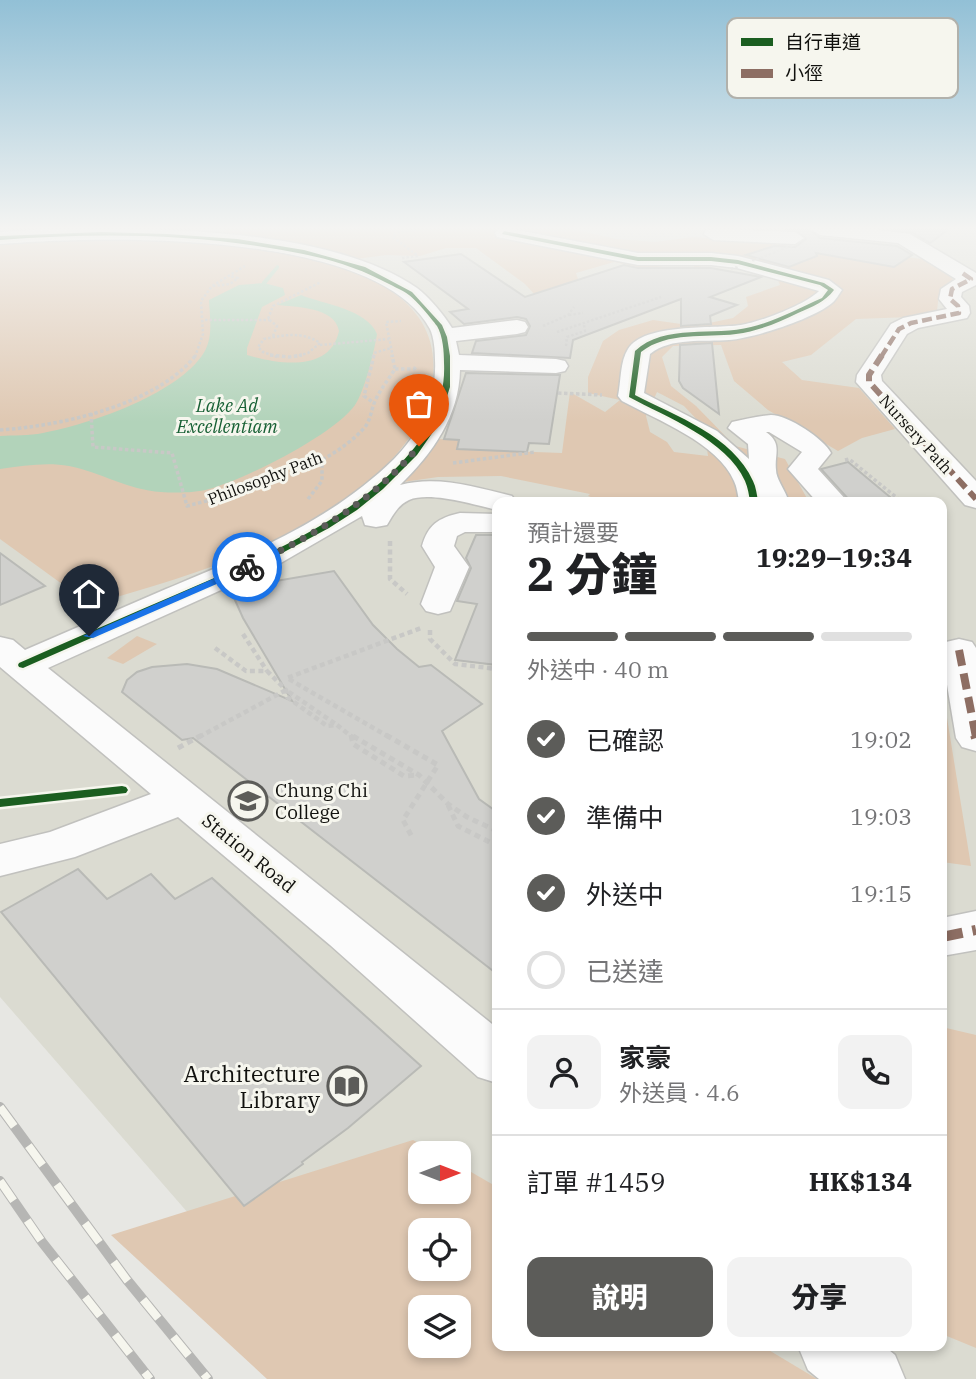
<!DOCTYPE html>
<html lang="zh-TW">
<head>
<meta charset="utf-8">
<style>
	body { margin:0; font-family:"IBM Plex Serif","Noto Sans TC",serif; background:#f2f2f2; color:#202124; height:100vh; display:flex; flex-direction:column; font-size:26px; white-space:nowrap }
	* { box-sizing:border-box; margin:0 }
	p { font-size:23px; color:#757577 }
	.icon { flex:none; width:38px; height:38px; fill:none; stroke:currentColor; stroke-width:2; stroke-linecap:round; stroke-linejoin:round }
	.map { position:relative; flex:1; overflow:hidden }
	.drawer { position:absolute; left:492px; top:497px; width:455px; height:854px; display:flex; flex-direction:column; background:#fff; border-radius:14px; box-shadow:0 4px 10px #0003 }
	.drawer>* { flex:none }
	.needle { width:46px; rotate:90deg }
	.buttons { position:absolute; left:408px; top:1141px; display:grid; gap:14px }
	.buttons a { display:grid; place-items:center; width:63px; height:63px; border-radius:14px; background:#fff; box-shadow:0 4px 10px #0003; font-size:35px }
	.pin { position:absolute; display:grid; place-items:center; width:60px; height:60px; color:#fff; margin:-72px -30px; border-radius:50% 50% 50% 0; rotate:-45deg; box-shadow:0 0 7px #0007 }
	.pin .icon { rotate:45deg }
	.courier { position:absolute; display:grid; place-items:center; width:70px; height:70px; margin:-35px; border:5px solid #1a73e8; border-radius:50%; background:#fff; color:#222; box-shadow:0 2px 9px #0007 }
	.headline em { font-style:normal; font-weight:800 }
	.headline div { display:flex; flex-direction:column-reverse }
	.headline { display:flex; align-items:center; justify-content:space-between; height:119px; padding:0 35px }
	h1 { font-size:46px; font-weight:800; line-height:52px }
	.bar { display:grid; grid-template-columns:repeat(4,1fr); gap:10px 7px; align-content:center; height:84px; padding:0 35px }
	.bar i { height:9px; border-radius:5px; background:#e0e0e0 }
	.bar .current { background:#5c5c59 }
	.bar p { grid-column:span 4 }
	.line { display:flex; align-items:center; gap:18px; padding:0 35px; border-top:2px solid #e0e0e0 }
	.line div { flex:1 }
	.round { display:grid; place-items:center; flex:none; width:74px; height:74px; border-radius:14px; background:#f2f2f2 }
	ol { padding:0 35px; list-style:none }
	li { display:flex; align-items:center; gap:21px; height:77px }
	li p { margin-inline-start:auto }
	li .icon { padding:7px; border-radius:50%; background:#5c5c59; color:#fff; stroke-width:4 }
	li:last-child { color:#757577 }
	li i { width:38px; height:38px; border:4px solid #e0e0e0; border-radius:50% }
	.button { display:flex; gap:14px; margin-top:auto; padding:14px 35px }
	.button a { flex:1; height:80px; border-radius:14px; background:#5c5c59; color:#fff; font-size:28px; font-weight:800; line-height:80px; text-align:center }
	.button a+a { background:#f2f2f2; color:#202124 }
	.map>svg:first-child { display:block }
	.built { fill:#dbdbd1; fill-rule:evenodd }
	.green { fill:#dfc8b2; fill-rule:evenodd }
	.water { fill:#b2d3ba }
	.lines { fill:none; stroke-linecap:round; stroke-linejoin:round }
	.stream { fill:#b2d3ba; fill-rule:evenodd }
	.building { fill:#d0d0cd; stroke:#b9bab6; stroke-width:2 }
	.minor-casing { stroke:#c1c1be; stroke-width:3 }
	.path-far3 { stroke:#c8c8c6; stroke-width:2.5; stroke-dasharray:2.5 2; stroke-linecap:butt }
	.path-far2 { stroke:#c8c8c6; stroke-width:3.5; stroke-dasharray:3.5 2.5; stroke-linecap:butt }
	.path-far1 { stroke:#c8c8c6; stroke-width:4.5; stroke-dasharray:5 3.5; stroke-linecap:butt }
	.path { stroke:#c8c8c6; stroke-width:5; stroke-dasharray:6 4.5; stroke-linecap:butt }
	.minor { fill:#fbfbfb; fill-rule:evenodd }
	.rail-casing { stroke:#b6b6b4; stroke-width:10 }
	.rail { stroke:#f6f6ee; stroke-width:8; stroke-dasharray:24; stroke-linecap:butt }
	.path-bridge { stroke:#c8c8c6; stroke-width:2.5; stroke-dasharray:2.5 2; stroke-linecap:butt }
	.quiet-far3 { stroke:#8d6e63; stroke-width:4.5; stroke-dasharray:10 4.5; stroke-linecap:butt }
	.quiet-far2 { stroke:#8d6e63; stroke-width:6; stroke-dasharray:12 6; stroke-linecap:butt }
	.quiet-far1 { stroke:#8d6e63; stroke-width:8; stroke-dasharray:16 8; stroke-linecap:butt }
	.quiet { stroke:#8d6e63; stroke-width:10; stroke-dasharray:21 10; stroke-linecap:butt }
	.cycleway-casing { stroke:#f6f6ee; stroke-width:5 }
	.cycleway { fill:#1b5e20; fill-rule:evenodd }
	.route { fill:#1a73e8 }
	.done { stroke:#5c5c59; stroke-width:7; stroke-dasharray:0 12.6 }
	.labels { text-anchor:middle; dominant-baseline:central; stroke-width:6; stroke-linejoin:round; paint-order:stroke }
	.far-street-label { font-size:16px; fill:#11110e; stroke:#f6f6ee }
	.far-water-label { font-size:18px; font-style:italic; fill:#176034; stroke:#f6f6ee }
	.poi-label { font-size:19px; fill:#11110e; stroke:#f6f6ee; text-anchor:start }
	.street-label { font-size:19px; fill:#11110e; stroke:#f6f6ee }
	.near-poi-label { font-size:23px; fill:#11110e; stroke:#f6f6ee; text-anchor:end }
	.key { fill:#f6f6ee; stroke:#b1b1ab; stroke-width:2 }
	.key-label { font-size:19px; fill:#11110e }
</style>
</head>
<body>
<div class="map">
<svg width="976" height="1379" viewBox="0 0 976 1379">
	<rect width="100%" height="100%" fill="#e7e7e3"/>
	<path class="built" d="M0 229H976V1379H683L310 1353 0 997ZM497 502H942V1346H497ZM420 1153H458V1192H420ZM420 1230H458V1269H420ZM420 1307H458V1346H420Z"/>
	<path class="green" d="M225 229H572L616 239 655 242 693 237 755 241 806 249 870 263 898 256 930 260 953 279 939 294 937 310 911 317 856 319 811 355 782 362 802 380 859 388 895 429 862 438 838 451 768 410 734 381 721 345 673 346 662 357 671 386 696 406 735 446 785 459 809 502H605L588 496 590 494 501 476 438 477 403 482 420 465 437 439 459 440 457 449 562 453 570 392 605 412 620 400 588 393V377L603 341 619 330 653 320 695 326 733 318 748 306 746 297 780 285 772 266 711 263 692 269 696 264 655 254 663 266 647 269 614 262 576 273 580 285 546 307 525 284 476 248H446L420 256 386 255 356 259 221 236ZM657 392 684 406 704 427 708 456 674 452 667 442 650 432 646 416Z
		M93 237C188 242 468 237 430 393 414 460 338 508 281 537 221 568 155 585 91 605L0 539V242Z
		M137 636 157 644 123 664 107 658Z
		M942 687 971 866 942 862Z
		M942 1027 976 1035V1348L942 1334Z
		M413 1140 437 1153H420V1192H458L459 1165 497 1187V1346H762L817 1379H267L111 1235ZM420 1230H458V1269H420ZM420 1307H458V1346H420Z"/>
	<path class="water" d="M264 283 283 288 285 295 262 307 247 348V355C278 364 330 373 339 331 335 307 296 307 277 305L301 295C323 304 367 309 377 334 374 352 365 390 355 405 335 434 244 480 209 489 195 493 175 493 161 492 128 490 100 472 69 466 46 462 23 466 0 469V436C14 435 29 436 43 433 90 424 172 396 201 357 214 340 210 320 209 300L239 285Z"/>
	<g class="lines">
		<path class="stream" d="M277 265 279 266V268L266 284H262V282Z"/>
	</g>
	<path class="building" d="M784 229H809L820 238 897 246 912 255 894 267 816 253 817 256 789 267 746 255 774 246 795 247 806 239 796 230Z
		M891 229H949L930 243 911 232Z
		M461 254 525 297 624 265 638 268H711L761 277 710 297 737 305 710 316 711 324 681 326V299L573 340 570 358 472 353 476 341 526 335 530 326 526 319 517 317 464 324 450 312 468 309 404 262Z
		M712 343 719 414 683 388 679 381 680 345Z
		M466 373 560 375 549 444 529 443 527 452 457 449 459 440 444 439Z
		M848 462 896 502H851L821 469Z
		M476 535H497V665L455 660 477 604 457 601 471 568 466 558Z
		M0 553 45 586 0 605Z
		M334 571 373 625 397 649 419 667 431 665 482 704 442 731 479 799 497 812V974L193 738 182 740 122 692 127 680 137 672 152 667 187 664 217 669 292 701 243 618 230 589Z
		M78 869 107 899 151 874 175 899 212 878 421 1066 348 1128 302 1162 303 1164 244 1206 1 912Z"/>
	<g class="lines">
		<g class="minor-casing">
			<path id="minor" d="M45 229C149 227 329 227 417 288 429 297 444 315 452 328L517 320 525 322 528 327 525 332 517 334 456 341 459 355 556 359 565 361 568 366 565 371 556 373 460 370C459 416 433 453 400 485 437 475 476 487 512 496L516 502H497V510C475 505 430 491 409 500 398 505 393 515 387 525L376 527 365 525 362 516 279 564 48 668 497 1028V1083L478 1077 330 945 178 817 75 857 0 876V844L50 832 151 794 0 667V637L13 640 25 650C72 630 119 609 166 589 247 555 330 522 394 459 420 433 437 398 435 360 435 351 434 337 430 329 376 228 99 236 0 244V232Z
				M498 229H512L638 253H711L738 256 829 280 842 290C839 294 836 300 832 303 813 319 754 338 729 340 704 342 671 337 650 354L644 393 717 431 749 459 748 444 728 428 732 422C745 419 759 416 771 415 788 415 824 439 831 453L818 469 848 502H817L788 469 802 452 769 432H766C783 444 774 454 776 470 776 478 784 489 787 497L783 502H739C738 495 737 487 734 481 718 443 657 420 622 401L618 396C621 382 620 361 628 349 644 323 713 329 741 325 760 322 805 305 819 291L737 268 711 265H638L497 237 495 233Z
				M723 229 795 232 804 238 795 244 713 240 704 234 706 230Z
				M811 229H871L910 234 976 273V285L962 292 961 297 969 306 970 313 967 318 918 328 907 334 881 375 882 381 976 481V508L965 505 856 382 857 375 891 324 903 318 947 309 939 299 941 289 956 279 898 243 820 235Z
				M460 513 497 514V532H465L457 536 454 546 469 567 450 611 438 614 426 611 421 604 435 567 422 546C428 525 438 518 460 513Z
				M959 639 972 642 976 648V751L962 747 956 738 942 655V649L946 642Z
				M976 911V950L942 956V918Z
				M798 1346H884L895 1355 905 1379H819L808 1370Z"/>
		</g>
		<path class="path-far3" d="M402 258 418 256 393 237 396 233 416 229
			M213 286 230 284 238 278 229 276
			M569 315 583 313
			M205 320H269
			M543 326 568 315 574 307
			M557 332 661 297
			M273 336 277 326 268 319 273 306 321 282
			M320 345 389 339
			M566 346 567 337 585 331 584 325
			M195 357 203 334 201 301 212 286 245 266
			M277 357 263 352 258 347 264 339C284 335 302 331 320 343L308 353 294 357
			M373 357 374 353 391 348
			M393 357 386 322 401 321"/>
		<path class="path-far2" d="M270 355 289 357 302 355
			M374 355 364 396 374 403
			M395 369H414L417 366
			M558 393 602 395
			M91 413 93 447 172 453 187 506C241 492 327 471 365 427 371 419 371 410 375 401 380 390 388 380 395 369L392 355
			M0 430C60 426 157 405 196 355
			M845 460 849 459 902 502
			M453 463 535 452
			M308 499 322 481V458"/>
		<path class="path-far1" d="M390 541V579L407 594
			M430 630V639L455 664 497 669
			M243 634 267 671
			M215 648 246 671H267L286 690 287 697 327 726 337 725 352 737
			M199 737 286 690 337 725
			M389 737 287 678 421 628"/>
		<path class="path" d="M351 735 353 744 404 776 419 775
			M386 735 438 765 403 820 412 837
			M353 736 419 775 448 804 467 817 497 831
			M178 748 202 735
			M448 805 458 826 497 846"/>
		<use href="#minor" class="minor"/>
		<g class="rail-casing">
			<path id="rail" d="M0 1107 127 1280 208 1379
				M0 1181 42 1242 150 1379"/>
		</g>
		<use href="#rail" class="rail"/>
		<path class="path-bridge" d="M731 269 794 245"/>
		<path class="quiet-far3" d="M881 357 899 329 911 323 959 313 958 306 950 299 952 289 971 279 961 272"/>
		<path class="quiet-far2" d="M882 355 869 375V382L976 499"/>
		<path class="quiet-far1" d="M959 650 976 737"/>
		<path class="quiet" d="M975 735 976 738
			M942 937 976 930"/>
		<g class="cycleway-casing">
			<path id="cycleway" d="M504 231 638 257H711L738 260 824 283 833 289 834 290C825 302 812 307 798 313 778 323 758 331 736 334 705 338 668 331 641 352L635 395C676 416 733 436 753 481 756 487 757 495 758 502H750C749 495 748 488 745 481 727 440 666 417 629 397L635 351C665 323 714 337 751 327 776 321 799 308 822 298L828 290 820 285 738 264 711 261H638L502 234Z
				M102 232 168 234 237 239 304 250 365 267 412 292 442 325 447 337 450 356V387L441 415 435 429 417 455 383 489 357 510 329 528 271 559 23 668 19 667 18 665 19 663C71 640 123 617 175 595 255 560 340 527 402 462 428 435 446 401 444 363 444 352 443 336 437 326 431 318 417 301 409 295 401 289 390 285 381 280 346 262 308 254 270 248 180 233 90 233 0 240V236Z
				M122 786 126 787 128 790 126 793 0 807V799Z"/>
		</g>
		<use href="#cycleway" class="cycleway"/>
	</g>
	<linearGradient id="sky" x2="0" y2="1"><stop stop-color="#92c0d6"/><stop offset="0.54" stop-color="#f4f4f2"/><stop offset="1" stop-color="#f4f4f2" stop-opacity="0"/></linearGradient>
	<rect width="976" height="422" fill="url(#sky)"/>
	<path class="route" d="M247 564 251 565V569L93 638 83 636Z"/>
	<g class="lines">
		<path class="done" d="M247 567C311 537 374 501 419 446"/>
	</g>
	<defs>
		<g id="university-ring" transform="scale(2.0125)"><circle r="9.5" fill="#f6f6ee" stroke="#5c5c59" stroke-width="1.5"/><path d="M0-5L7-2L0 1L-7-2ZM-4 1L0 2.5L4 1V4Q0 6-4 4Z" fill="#5c5c59"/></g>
		<g id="library-ring" transform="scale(2.0125)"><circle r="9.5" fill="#f6f6ee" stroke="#5c5c59" stroke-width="1.5"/><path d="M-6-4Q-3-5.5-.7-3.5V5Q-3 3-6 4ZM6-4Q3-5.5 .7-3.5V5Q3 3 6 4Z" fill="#5c5c59"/></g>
	</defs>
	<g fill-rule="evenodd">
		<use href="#university-ring" x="248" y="801"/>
		<use href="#library-ring" x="347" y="1086"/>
	</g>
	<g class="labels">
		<g class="far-street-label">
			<text transform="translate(916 434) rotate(48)">Nursery Path</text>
			<text transform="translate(265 478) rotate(-21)">Philosophy Path</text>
		</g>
		<g class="far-water-label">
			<text x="227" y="405">Lake Ad<tspan x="227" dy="21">Excellentiam</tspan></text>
		</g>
		<g class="poi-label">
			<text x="275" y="790">Chung Chi<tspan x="275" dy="22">College</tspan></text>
		</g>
		<g class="street-label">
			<text transform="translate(249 853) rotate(39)">Station Road</text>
		</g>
		<g class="near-poi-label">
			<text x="320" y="1073">Architecture<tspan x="320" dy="26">Library</tspan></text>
		</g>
	</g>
	<rect x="727" y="18" width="231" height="80" rx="10" class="key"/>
	<rect x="741" y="38" width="32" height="8" fill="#1b5e20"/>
	<rect x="741" y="69" width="32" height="9" fill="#8d6e63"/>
	<g class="key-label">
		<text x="785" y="49">自行車道</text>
		<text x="785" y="80">小徑</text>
	</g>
</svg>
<div class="buttons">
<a><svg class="needle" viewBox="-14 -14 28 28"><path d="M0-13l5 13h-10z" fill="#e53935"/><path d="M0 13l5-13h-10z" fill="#757577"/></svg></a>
<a><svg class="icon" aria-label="locate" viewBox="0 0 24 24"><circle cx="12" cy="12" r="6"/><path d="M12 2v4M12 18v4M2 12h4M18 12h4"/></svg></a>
<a><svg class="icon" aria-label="layers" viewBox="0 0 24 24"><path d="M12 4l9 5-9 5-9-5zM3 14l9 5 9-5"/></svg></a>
</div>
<div class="pin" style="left:419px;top:446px;background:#ea580c"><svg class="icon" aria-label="bag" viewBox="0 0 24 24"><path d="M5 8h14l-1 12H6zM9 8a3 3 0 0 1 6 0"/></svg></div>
<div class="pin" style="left:89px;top:636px;background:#1f2937"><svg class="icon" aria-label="home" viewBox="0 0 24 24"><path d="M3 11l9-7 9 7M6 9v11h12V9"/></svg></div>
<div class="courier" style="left:247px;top:567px"><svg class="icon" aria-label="bike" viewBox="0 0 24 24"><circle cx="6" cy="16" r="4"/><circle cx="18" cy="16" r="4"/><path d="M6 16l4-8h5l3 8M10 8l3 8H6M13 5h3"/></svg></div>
<section class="drawer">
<div class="headline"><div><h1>2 分鐘</h1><p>預計還要</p></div><em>19:29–19:34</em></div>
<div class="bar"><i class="current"></i><i class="current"></i><i class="current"></i><i></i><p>外送中 · 40 m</p></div>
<ol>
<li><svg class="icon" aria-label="check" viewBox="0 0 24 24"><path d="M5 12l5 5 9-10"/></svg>已確認<p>19:02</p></li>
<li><svg class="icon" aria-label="check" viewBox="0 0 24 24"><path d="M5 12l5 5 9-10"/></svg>準備中<p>19:03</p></li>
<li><svg class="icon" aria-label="check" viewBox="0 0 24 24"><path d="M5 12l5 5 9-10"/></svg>外送中<p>19:15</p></li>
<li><i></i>已送達</li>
</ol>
<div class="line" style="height:126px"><a class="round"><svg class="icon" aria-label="person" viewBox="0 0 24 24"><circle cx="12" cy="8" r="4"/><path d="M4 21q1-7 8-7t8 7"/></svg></a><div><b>家豪</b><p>外送員 · 4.6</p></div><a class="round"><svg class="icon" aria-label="phone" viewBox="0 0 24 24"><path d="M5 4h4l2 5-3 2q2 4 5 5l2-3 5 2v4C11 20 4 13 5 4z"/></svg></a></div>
<div class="line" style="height:91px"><div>訂單 #1459</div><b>HK$134</b></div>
<div class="button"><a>說明</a><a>分享</a></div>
</section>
</div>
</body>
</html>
